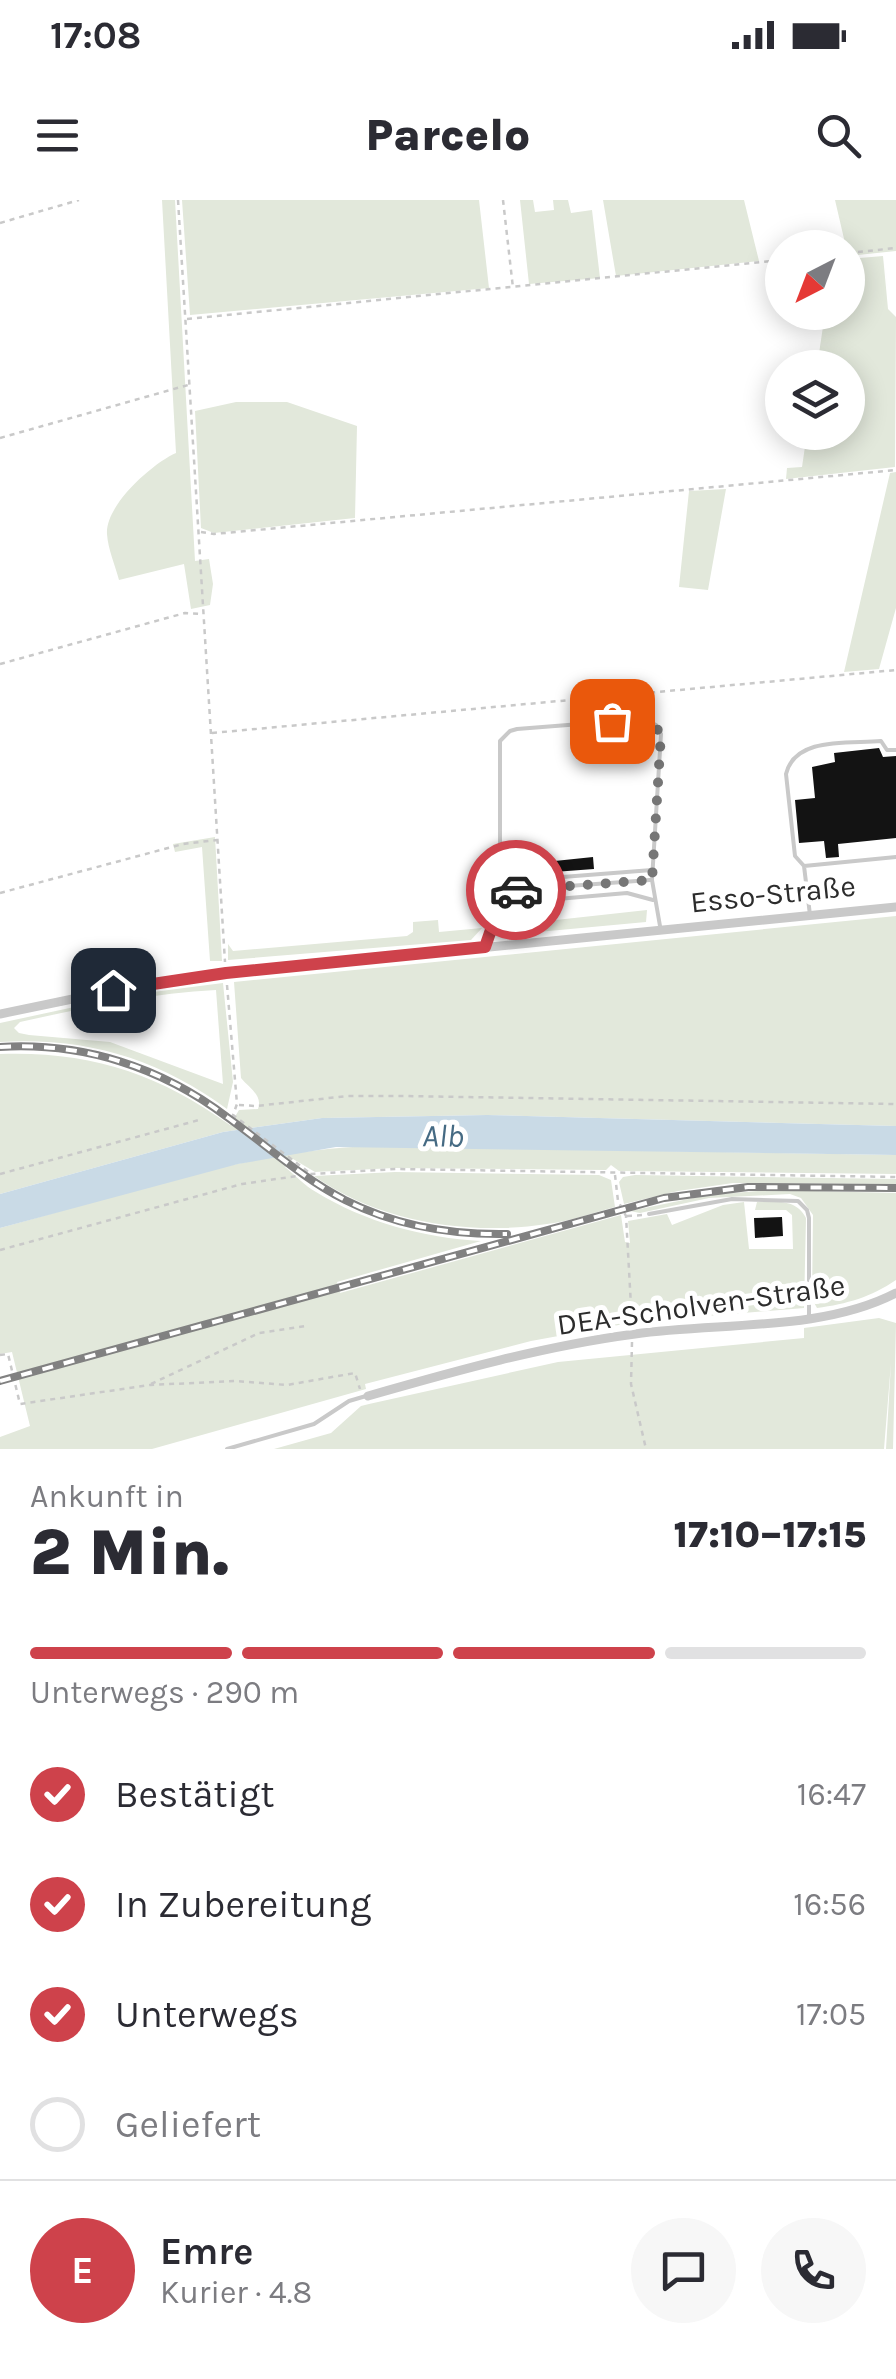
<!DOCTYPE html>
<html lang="de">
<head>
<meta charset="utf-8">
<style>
	body { margin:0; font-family:Karla,sans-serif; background:#f7f7f7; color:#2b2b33; height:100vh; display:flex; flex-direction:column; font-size:38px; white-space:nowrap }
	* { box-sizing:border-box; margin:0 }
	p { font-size:32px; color:#7c7c81 }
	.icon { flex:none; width:55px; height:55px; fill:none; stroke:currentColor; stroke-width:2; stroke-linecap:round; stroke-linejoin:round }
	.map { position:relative; height:1249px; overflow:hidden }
	.panel { display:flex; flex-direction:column; background:#fff; flex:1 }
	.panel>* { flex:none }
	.needle { width:65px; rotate:222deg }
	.fabs { position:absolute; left:765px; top:30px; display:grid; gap:20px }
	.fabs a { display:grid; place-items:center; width:100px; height:100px; border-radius:50%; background:#fff; box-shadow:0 5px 25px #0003; font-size:50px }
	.pin { position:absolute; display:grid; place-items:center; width:85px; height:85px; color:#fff; margin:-42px; border-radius:20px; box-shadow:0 5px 15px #0006 }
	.courier { position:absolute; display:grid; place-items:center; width:100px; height:100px; margin:-50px; border:8px solid #ce424b; border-radius:50%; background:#fff; color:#222; box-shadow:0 2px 12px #0007 }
	.summary em { font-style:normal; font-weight:800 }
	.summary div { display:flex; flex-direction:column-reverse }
	.summary { display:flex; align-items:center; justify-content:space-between; height:170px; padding:0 30px }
	h1 { font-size:65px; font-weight:800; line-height:75px }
	.bar { display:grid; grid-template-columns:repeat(4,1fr); gap:15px 10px; align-content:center; height:120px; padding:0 30px }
	.bar i { height:12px; border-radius:8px; background:#e1e1e2 }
	.bar .current { background:#ce424b }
	.bar p { grid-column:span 4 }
	.line { display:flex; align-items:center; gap:25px; padding:0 30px; border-top:2px solid #e1e1e2 }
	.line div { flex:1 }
	.round { display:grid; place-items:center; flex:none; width:105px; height:105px; border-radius:52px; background:#f7f7f7 }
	ol { padding:0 30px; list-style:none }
	li { display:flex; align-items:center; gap:30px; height:110px }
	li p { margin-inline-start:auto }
	li .icon { padding:10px; border-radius:50%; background:#ce424b; color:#fff; stroke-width:4 }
	li:last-child { color:#7c7c81 }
	li i { width:55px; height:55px; border:5px solid #e1e1e2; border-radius:50% }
	.status { display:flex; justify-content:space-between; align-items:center; height:70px; padding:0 50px; background:#fff; direction:ltr }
	.status svg { height:28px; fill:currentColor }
	header { display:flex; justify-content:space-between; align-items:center; height:130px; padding:0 30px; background:#fff; font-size:45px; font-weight:800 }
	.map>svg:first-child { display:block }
	.green { fill:#e2e8db; fill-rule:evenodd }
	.water { fill:#c9dae6 }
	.building { fill:#131313 }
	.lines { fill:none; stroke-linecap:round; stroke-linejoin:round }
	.path { stroke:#c9c9c9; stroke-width:2.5; stroke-dasharray:5 5; stroke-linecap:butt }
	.service { stroke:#c9c9c9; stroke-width:4 }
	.minor { stroke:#c9c9c9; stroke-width:9 }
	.rail-casing { stroke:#818181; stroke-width:8 }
	.rail { stroke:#fff; stroke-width:4; stroke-dasharray:11; stroke-linecap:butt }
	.done { stroke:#767676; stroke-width:10; stroke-dasharray:0 18 }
	.route { stroke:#ce424b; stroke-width:12 }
	.labels { text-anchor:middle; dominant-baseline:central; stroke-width:10; stroke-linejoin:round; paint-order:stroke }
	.street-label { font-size:30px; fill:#2c2c2c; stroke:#fff }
	.water-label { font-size:32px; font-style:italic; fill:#456a83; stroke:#fff }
</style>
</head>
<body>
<div class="status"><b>17:08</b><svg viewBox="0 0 49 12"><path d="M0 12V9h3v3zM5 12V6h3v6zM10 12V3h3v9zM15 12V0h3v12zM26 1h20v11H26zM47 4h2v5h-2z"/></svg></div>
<header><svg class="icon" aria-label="menu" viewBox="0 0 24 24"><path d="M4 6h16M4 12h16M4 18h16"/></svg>Parcelo<svg class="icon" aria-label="search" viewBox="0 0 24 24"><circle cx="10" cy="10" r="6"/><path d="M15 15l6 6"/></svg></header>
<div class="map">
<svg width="896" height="1249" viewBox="0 0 896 1249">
	<rect width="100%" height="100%" fill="#fff"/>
	<path class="green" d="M162 0H175L195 361 209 359 213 384 210 405 191 409 184 364 119 380C115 365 108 349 107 334 105 305 153 263 176 253Z
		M182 0H479L489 88 190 115Z
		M520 0H533L535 12 554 10 553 0H568L571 13 592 10 600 78 529 84Z
		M603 0H744L759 61 616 76Z
		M835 0H896V51L848 56Z
		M883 56 888 109 896 117 895 267 786 279 787 268 802 267 807 233 848 232V168L817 167 825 113 848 112V59Z
		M236 202H287L357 226 355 318 214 333 201 328 195 211Z
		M896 272V408L879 469 844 472 890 273Z
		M726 289 708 390 679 387 689 291Z
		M215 637 222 761H210L202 647 175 652 173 644Z
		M647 710 646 722 505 735 501 731V726Z
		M896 716V926L487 915 322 918 223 932 0 994V854C90 851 157 873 230 925L239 910 258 909C263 895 249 888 241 878L234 782Z
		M438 720 439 732 482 728 471 740 228 760V744L233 751 407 736 413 732V722Z
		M223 783 233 882 227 909C157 858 86 837 0 842V823L130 795ZM216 790 223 884 110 842 29 835 19 833 14 828 20 822C84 808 150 793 216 790Z
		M376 946 896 955V974L619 971 611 965 606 970 394 968 315 972 293 959 285 967C295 975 305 986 316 992 365 1022 424 1038 481 1041L337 1082 340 1093 621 1015 625 1042 630 1043 628 1021 667 1014 672 1025 723 1005 744 1002 749 1049H793L792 1015 786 1010H755L757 1002C776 1002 796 998 806 1018L804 1108 635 1122 531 1141 365 1184 366 1189 152 1249H0V1237L30 1226 12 1152 0 1154V1028C123 995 249 949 376 946Z
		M395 972 599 975 611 980 615 1007C593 1013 570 1021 547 1024 469 1036 379 1022 314 976Z
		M635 975 896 979V984L733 983 678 991 624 1004 619 982 623 977Z
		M770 990 896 993V1080C871 1097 847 1104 817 1108L812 1099 813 1015 801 998 790 994 709 998 640 1013 630 1011 708 995Z
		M879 1118 896 1123 893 1249H886L891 1163 884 1249H274L331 1233 361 1206 369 1204 558 1162 804 1138V1128Z"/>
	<path class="water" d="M487 915 896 926V955L336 947 238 964 0 1028V994L223 932 322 918Z"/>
	<path class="building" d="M879 548 883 557 896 556V638L838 644 839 657 826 658 824 641 799 643 795 600 815 598 812 567 835 562 834 553Z
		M593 657 594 669 527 674 526 664Z
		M782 1017 783 1036 755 1038 754 1018Z"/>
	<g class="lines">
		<path class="path" d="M178 0 225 762
			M503 0 513 88
			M0 23 79 0
			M848 53 896 48
			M187 119 782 60
			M0 238 188 185
			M201 332 214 334 896 270
			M0 464 185 413 202 414
			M212 533 896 470
			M0 693 183 644 217 640
			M227 785 237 904 233 915 311 974
			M239 905 256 906 348 896H404L896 904
			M0 974 199 920
			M615 975 618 1001 626 1016 632 1124
			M627 1016 644 1015
			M0 1050 242 984 311 974 396 969 896 977
			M632 1142 631 1184 646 1249
			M0 1155 8 1154 20 1204 150 1185 235 1181 287 1185 355 1173 360 1189
			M151 1184 259 1133 306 1126"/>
		<path class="service" d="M804 666 896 657
			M500 682 652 670
			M501 691 650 680
			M500 704 627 693 653 700
			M810 715 804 666 795 656 786 574C795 536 850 544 881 541L887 550H896
			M485 747 500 704V541L510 531 517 529 644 519 656 525 661 534 652 680 660 726
			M649 1014 732 999 798 1001 807 1010 809 1018V1118
			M227 1249 314 1224 349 1201 366 1196"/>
		<path class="minor" d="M0 814 140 785 225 773 896 707
			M368 1196C455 1171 544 1146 635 1134 718 1122 821 1132 896 1093"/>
		<g class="rail-casing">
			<path id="rail" d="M0 847C83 842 161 867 227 917 266 945 302 978 345 1000 396 1026 450 1035 507 1034
				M0 1181 664 998 748 987 896 988"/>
		</g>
		<use href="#rail" class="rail"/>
	</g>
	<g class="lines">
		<path class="done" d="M516 690 652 680 661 534 650 520 612 521"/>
		<path class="route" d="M113 790 226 773 485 747 500 704V691L516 690"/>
	</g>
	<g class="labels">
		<g class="street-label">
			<text transform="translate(773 694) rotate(-6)">Esso-Straße</text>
			<text transform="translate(701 1105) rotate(-8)">DEA-Scholven-Straße</text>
		</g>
		<g class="water-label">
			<text transform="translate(443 936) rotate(1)">Alb</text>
		</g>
	</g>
</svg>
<div class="fabs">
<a><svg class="needle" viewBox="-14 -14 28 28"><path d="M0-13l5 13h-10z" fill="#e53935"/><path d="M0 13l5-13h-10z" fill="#7c7c81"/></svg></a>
<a><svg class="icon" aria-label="layers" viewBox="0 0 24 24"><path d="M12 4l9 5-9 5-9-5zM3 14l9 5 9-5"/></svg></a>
</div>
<div class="pin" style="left:612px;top:521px;background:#ea580c"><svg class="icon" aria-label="bag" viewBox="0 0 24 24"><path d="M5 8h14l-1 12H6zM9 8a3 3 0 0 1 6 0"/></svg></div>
<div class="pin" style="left:113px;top:790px;background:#1f2937"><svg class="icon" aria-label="home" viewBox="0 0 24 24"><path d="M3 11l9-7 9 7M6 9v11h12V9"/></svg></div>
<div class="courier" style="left:516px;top:690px"><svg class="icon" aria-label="car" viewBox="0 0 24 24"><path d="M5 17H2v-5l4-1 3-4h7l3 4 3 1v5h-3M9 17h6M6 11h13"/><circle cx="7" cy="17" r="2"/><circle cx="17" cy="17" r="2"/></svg></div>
</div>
<section class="panel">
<div class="summary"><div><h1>2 Min.</h1><p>Ankunft in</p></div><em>17:10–17:15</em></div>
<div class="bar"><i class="current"></i><i class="current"></i><i class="current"></i><i></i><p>Unterwegs · 290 m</p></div>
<ol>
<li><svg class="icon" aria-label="check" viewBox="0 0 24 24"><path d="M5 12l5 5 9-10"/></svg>Bestätigt<p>16:47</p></li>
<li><svg class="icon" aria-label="check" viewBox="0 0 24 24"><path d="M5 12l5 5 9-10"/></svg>In Zubereitung<p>16:56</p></li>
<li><svg class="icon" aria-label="check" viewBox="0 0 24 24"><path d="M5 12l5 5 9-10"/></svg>Unterwegs<p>17:05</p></li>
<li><i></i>Geliefert</li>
</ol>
<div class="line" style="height:180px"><b class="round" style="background:#ce424b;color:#fff">E</b><div><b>Emre</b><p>Kurier · 4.8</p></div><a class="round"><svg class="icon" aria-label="chat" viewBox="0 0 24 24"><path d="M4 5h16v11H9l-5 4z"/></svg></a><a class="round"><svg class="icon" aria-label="phone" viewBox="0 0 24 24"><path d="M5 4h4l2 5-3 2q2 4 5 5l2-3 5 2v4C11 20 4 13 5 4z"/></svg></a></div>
</section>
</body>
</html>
